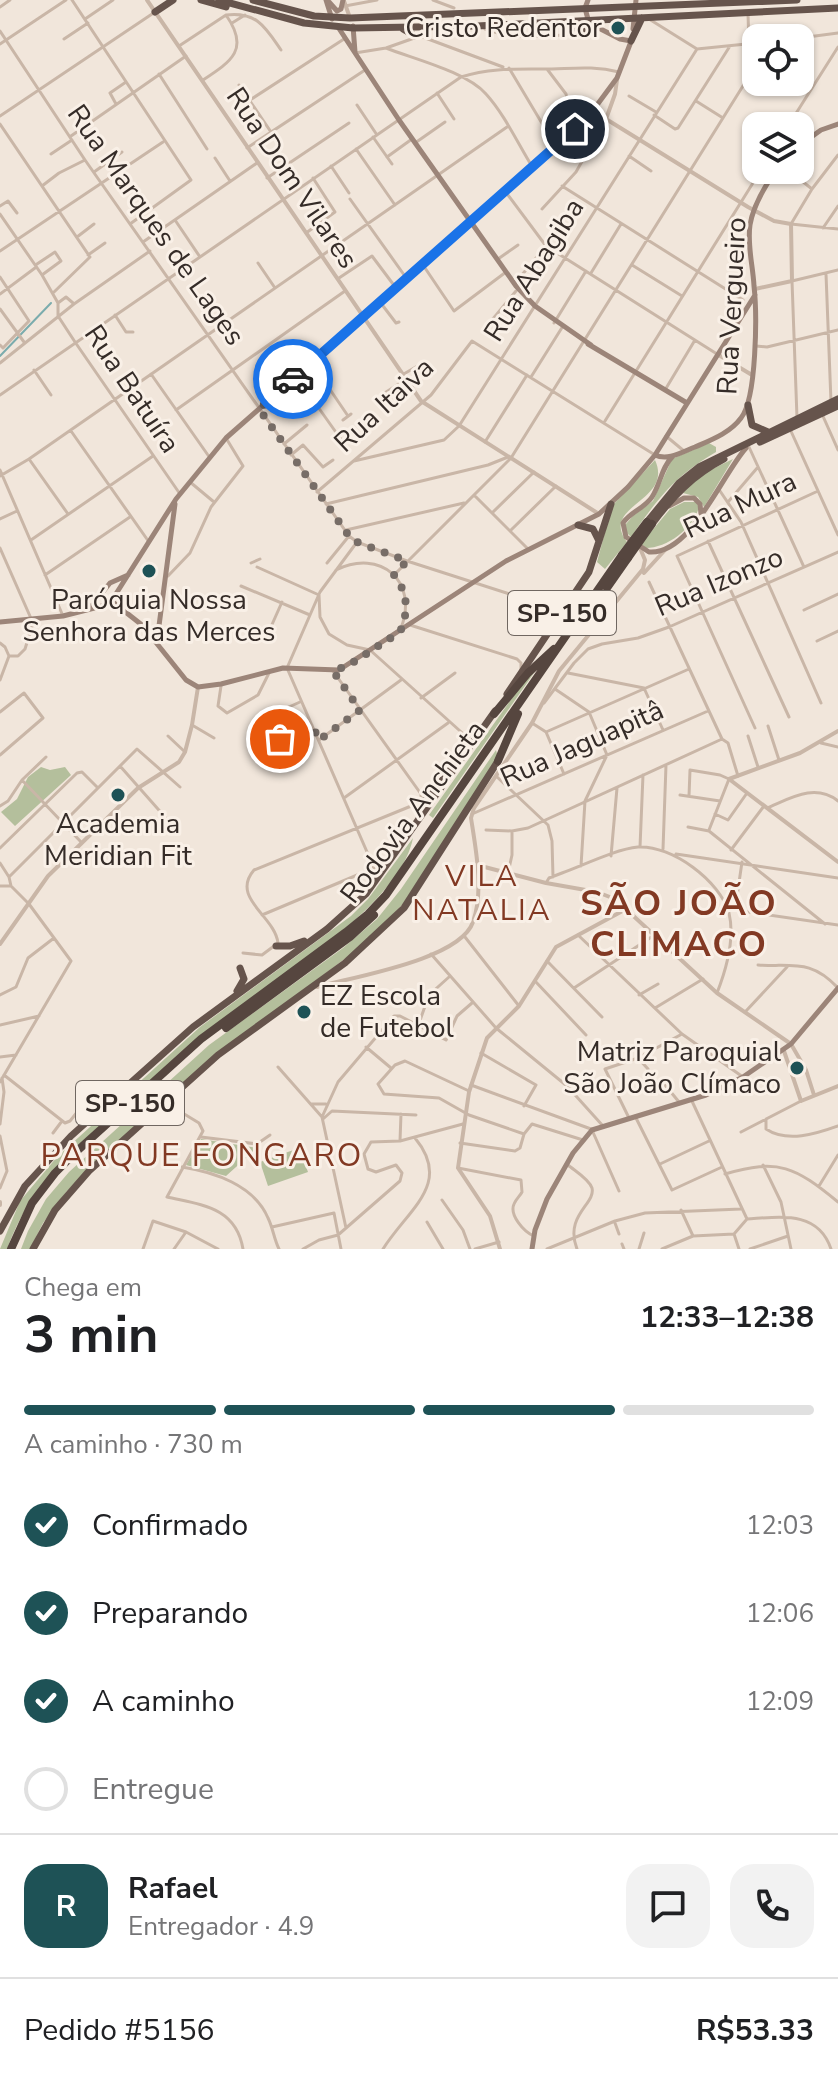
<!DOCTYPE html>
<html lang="pt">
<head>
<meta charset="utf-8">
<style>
	body { margin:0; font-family:"Nunito Sans",sans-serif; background:#f2f2f2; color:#202124; height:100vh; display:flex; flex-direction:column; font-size:30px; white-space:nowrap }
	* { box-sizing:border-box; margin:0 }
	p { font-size:26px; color:#757577 }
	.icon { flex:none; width:44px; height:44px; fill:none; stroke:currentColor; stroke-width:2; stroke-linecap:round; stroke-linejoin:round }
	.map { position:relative; height:1249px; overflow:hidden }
	.details { display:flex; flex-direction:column; background:#fff; flex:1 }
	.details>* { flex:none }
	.buttons { position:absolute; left:742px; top:24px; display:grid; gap:16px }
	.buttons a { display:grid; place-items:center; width:72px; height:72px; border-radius:16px; background:#fff; box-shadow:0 2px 6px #0004; font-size:40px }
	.pin { position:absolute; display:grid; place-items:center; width:68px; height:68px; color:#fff; margin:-34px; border:4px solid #fff; border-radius:50%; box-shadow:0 2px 8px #0007 }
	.courier { position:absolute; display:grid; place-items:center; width:80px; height:80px; margin:-40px; border:6px solid #1a73e8; border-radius:50%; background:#fff; color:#222; box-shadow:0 2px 10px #0007 }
	.head em { font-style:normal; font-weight:700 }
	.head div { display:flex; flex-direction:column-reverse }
	.head { display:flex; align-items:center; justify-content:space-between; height:136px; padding:0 24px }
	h1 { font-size:52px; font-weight:700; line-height:60px }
	.bar { display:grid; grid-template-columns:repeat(4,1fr); gap:12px 8px; align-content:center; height:96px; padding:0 24px }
	.bar i { height:10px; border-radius:6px; background:#e0e0e0 }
	.bar .active { background:#1e5256 }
	.bar p { grid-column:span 4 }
	.line { display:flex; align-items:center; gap:20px; padding:0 24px; border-top:2px solid #e0e0e0 }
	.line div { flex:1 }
	.round { display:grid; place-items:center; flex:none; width:84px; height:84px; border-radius:24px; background:#f2f2f2 }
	ol { padding:0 24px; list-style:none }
	li { display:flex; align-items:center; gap:24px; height:88px }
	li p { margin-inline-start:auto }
	li .icon { padding:8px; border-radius:50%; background:#1e5256; color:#fff; stroke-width:4 }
	li:last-child { color:#757577 }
	li i { width:44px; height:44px; border:4px solid #e0e0e0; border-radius:50% }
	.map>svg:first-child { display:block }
	.green { fill:#b4bf9c }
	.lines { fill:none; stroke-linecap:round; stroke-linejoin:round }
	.stream { stroke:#7bacad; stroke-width:2 }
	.minor { stroke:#c9b6a7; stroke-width:3 }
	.tertiary { stroke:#c9b6a7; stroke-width:4 }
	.secondary { stroke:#9c8579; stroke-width:5 }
	.trunk { stroke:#66544c; stroke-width:7 }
	.motorway { stroke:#56463f; stroke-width:8 }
	.motorway-bridge { stroke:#56463f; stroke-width:8 }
	.done { stroke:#776d67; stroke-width:8; stroke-dasharray:0 14.4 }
	.route { stroke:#1a73e8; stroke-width:10 }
	.poi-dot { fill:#1e5256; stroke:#f9f0e7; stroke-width:3 }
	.labels { text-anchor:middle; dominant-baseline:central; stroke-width:6; stroke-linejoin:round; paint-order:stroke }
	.shield { fill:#f9f0e7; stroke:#706761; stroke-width:2 }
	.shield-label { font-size:26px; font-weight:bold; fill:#352c28 }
	.poi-label { font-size:28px; fill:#352c28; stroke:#f9f0e7; text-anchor:end }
	.street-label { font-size:28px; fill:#352c28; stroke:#f9f0e7 }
	.neighbourhood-label { font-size:30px; letter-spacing:2px; fill:#823923; stroke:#f9f0e7 }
	.quarter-label { font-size:32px; letter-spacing:2px; fill:#823923; stroke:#f9f0e7 }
	.district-label { font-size:36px; font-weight:bold; letter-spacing:2px; fill:#823923; stroke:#f9f0e7 }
</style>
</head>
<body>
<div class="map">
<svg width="838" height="1249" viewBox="0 0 838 1249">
	<rect width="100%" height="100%" fill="#f1e6db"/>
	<path class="green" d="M709 443 716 447V452C676 475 657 499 631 537L627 533 625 525 633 516 653 501 672 459Z
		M733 459 704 507 698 497 683 493 698 476Z
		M655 460C674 502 599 505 627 542L605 569 597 562 612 506Z
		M684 502H696L699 507C694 528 667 548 646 548L641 544 670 509Z
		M536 670 433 818 429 815 522 684Z
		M496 750 498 757 403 904 377 931 359 948 199 1069 67 1191 43 1223 30 1249H21L28 1231 46 1199 69 1172 209 1045 343 948 377 919 401 889Z
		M41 767 50 770 65 767 71 775 15 826 1 812 17 799 28 777Z
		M413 838C399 911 250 996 192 1043 169 1062 147 1084 124 1104 72 1151 32 1181 7 1249H0L20 1201 57 1157 200 1027 351 916 368 899Z
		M201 1139 257 1148 226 1176 186 1165Z
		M299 1148 308 1172 268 1186 260 1162Z"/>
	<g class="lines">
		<path class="stream" d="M0 356 51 303"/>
		<path class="minor" d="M72 0 191 180 130 224
			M433 0 454 8
			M345 6 377 0
			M0 7 10 0
			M748 14 749 44
			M85 19 113 0
			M649 19 697 49
			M232 23 245 15
			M485 29C517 41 550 36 584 33
			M0 31 85 160 349 536 357 542 407 561 553 608
			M800 38 838 33
			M64 39 88 23
			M0 44 66 0
			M179 46 226 15C257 11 266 28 281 50
			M386 48C414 59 467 72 486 94 505 115 518 144 533 168
			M697 49 756 43
			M355 53 386 48 420 36 503 67
			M509 68 543 125 552 149
			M547 69 566 94 574 125
			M159 74 207 149
			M203 80C232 61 250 49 226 15
			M792 82 809 92
			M239 85 271 132
			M437 93 454 119
			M629 96 656 112
			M250 100 344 39
			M696 101 723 118
			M116 104 110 93 126 82
			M357 105 377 135
			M654 115 675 129 678 128 730 46
			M0 116 155 12
			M0 124 90 257 53 293
			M788 126 838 47
			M71 136 186 56
			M373 137 392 164
			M415 143 445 122
			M247 148 365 70
			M356 149 395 205
			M51 154 72 140
			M838 155 812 189 791 224 838 229
			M629 156 651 171
			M387 157 412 139
			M215 158 230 181
			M331 166 349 193
			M788 170 812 189
			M94 172 122 152
			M267 178 349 123
			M42 186 59 173 85 160
			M562 186 743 300
			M505 191 546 246 717 354
			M350 199 407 279
			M0 206 8 201 17 213
			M542 209 576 172 606 119
			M0 214 42 275 58 303V316L75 342 180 494
			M175 220 200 257
			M823 228 838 206
			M306 233 335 212 313 178
			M77 237 94 224
			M143 242 257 163
			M0 251 163 142
			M88 255 105 243
			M498 259 518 245
			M258 263 275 288
			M37 264 55 252 61 261 42 275
			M423 265 454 311 506 272
			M632 265 682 296
			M591 273 621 224
			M826 274 831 402
			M0 277 29 321 3 348 0 345
			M339 278 372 256 396 288
			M516 282 546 246
			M0 294 35 268
			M380 302 396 323 399 322
			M58 303 66 297 73 303
			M0 309 24 342
			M115 315 126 332H133
			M492 320 516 291
			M554 323 586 271
			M756 346 767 347 838 330
			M0 363 74 304 150 251
			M312 363 348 416
			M34 370 51 395
			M151 374 210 458
			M402 375 421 364
			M296 376 345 445
			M531 377 563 326
			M665 390 695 340
			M383 394 405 380
			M0 395 461 77C489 68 514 69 543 69 570 69 592 65 619 72
			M176 410 345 291
			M822 414 838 450
			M797 418 792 281 838 270
			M343 420 351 414
			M605 421 761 170
			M790 429 838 535
			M71 431 149 542
			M666 436 684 451
			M485 442 527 375
			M284 444 307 425
			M749 447 804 567
			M291 455 303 445 323 467 333 460
			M29 459 68 514
			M354 461 444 440 459 426 697 49
			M0 470 63 616
			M0 476 29 459 507 127
			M190 482 214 502
			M720 491 741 522 821 703
			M317 492 431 395 472 341 655 455
			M474 495 528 549
			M728 502 758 467
			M326 504 488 465 508 457
			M492 513 534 472
			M0 519 17 511
			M346 530 464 503
			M510 531 556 486
			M31 540 153 456
			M708 541 789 717
			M0 548 33 623 25 649 18 656H9L0 680
			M251 563 260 559
			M327 563 349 536
			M257 567 319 595 320 617 329 634 347 645 370 650 469 739
			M336 570C380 548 419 581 401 628
			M45 575 130 517
			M394 575 511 458 756 65
			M168 576 190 553 211 507 243 466 226 438
			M649 582 722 739 728 743 738 776
			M241 586 310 615
			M804 610 838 594
			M410 625 517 659 521 663V669
			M270 629 282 602
			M817 641 838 631
			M0 643 5 647 9 656
			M568 673 644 688 663 730
			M221 686 218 706 227 713 258 695 270 671
			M555 689 589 712 607 755 585 801 581 866
			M421 698 455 673
			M300 702 269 716 276 737 280 739 312 725
			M544 703 574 663 588 649 602 644 638 638 669 627 838 552
			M0 712 24 693 43 718 0 755
			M532 723 546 732 564 774
			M192 725 214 738
			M768 726 779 760
			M755 728 677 556 818 491
			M546 732 689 669
			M168 736 185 752
			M748 736 758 767
			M319 740 401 680
			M821 743 838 747
			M120 766 165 817
			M496 776 548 825 552 841 553 877
			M22 780 82 843
			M680 795 720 801
			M689 796 690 770 720 775 729 779 709 830
			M344 798 448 723
			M0 806 8 801 22 780 46 757
			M767 808C791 798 815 783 838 801
			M472 814 708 711
			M715 814 728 820 747 793
			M688 827 709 831 825 924
			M486 830 512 831 528 828 722 739
			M640 847 643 775
			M0 848 77 773 82 772 98 788
			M663 849 666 765
			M731 850 764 806
			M676 854 838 878
			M611 856 617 788
			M0 863 9 877 11 886
			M508 873 512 855V831
			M9 877 137 749 180 787
			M546 883 549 878 562 873C584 865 616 849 638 847 672 845 720 881 729 913 735 938 726 970 717 993
			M0 886H11L29 904 71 961 0 1082
			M727 909 838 925
			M735 910 742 862
			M262 915 374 868 287 668 320 592 357 542
			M578 935 682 1034 743 1077
			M465 937 519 1006
			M243 953 262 955 278 943C275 916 230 898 254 870L421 802V794L333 671
			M431 954 496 1028 567 1086 603 1126
			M547 961 602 1017
			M758 965C794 967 811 959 838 988
			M535 981 586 1035
			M574 988 656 934
			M0 995 16 987 28 958 54 938
			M639 995 658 984
			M655 1008 703 979
			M746 1011 787 967
			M0 1025 39 1016
			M418 1026 429 995 449 977
			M366 1047 391 1068
			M481 1053 536 1085 524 1106
			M0 1057 16 1055
			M638 1058 648 1069
			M278 1067 322 1117
			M4 1075 65 1123 70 1121 82 1106
			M661 1080 679 1102
			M471 1085 591 1129
			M691 1099 747 1219
			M311 1104H326
			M176 1109 199 1123 203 1131 167 1197C202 1205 236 1207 243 1249
			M635 1116 672 1190 722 1167
			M629 1118 605 1069 638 1058 682 1034
			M323 1119 332 1111 416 1115
			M766 1119V1129C787 1143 816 1134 838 1126
			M0 1124 4 1092 2 1078
			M592 1130 619 1191
			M741 1132 801 1101
			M53 1133 62 1121
			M524 1134 532 1124 583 1140
			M0 1136 7 1171 0 1188
			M201 1137 257 1144 270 1135
			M400 1141 401 1114
			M460 1143 515 1151 520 1148 524 1134 469 1115 439 1098 384 1094 378 1084 395 1065 405 1061 469 1091
			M660 1164 709 1141
			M568 1165C575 1171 589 1179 592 1188 596 1204 564 1215 577 1249
			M763 1165 781 1202 791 1249
			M182 1167C214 1172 254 1185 268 1218 273 1228 274 1239 279 1249
			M458 1168 521 1180 522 1192C520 1196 516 1199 514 1204 509 1215 524 1232 534 1236
			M725 1174C779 1158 795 1167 838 1202
			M819 1186 838 1155
			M442 1200 463 1230 470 1249
			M681 1210 693 1236
			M747 1219C780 1217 818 1210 831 1249
			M427 1222 443 1249
			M615 1223 619 1234
			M272 1227 334 1213 341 1249
			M346 1228 322 1117 338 1082 394 1016H400L446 1040 457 1016 472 1003
			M734 1234 747 1219
			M734 1234 739 1249
			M622 1244 624 1249
			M143 1249 153 1221 186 1232 218 1249
			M174 1249 186 1232
			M303 1249 319 1240 338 1235 400 1181 402 1173 396 1165 376 1172 368 1169 364 1154 371 1142 400 1141 463 1124
			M383 1249C408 1209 453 1184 415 1138
			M475 1249 499 1242
			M547 1249 615 1221 645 1213 741 1209
			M639 1249 644 1233
			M662 1249 693 1236 734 1234
			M750 1249 788 1236"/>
		<path class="tertiary" d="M147 0 421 401 599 514
			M344 1 350 18
			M617 80 615 94 606 119 748 207 774 221 791 224 792 281 755 289
			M717 354 752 375
			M644 573 665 550
			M729 779 838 862
			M729 779 800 753 838 731
			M477 865 546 883 597 892 615 899 717 993 791 1044 806 1070 814 1095
			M0 944 48 876 138 788 179 762 185 752 192 725 198 687
			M317 987C352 977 460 960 473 922 484 891 476 850 471 818L474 808 532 723 559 671 643 569 645 560 640 548
			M784 1051 801 1101 838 1086
			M0 1202V1205
			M500 1249 490 1216 458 1168 469 1092 487 1038 519 1006 556 947 628 908"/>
		<path class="secondary" d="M326 0 332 19
			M588 0 585 8 589 23 620 39 631 41
			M329 2 337 11 341 9 343 0
			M353 26 355 52
			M338 27 399 120 516 286 535 306 591 345
			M633 29 636 0
			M800 145 821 130 838 124
			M588 344 687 403
			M655 455C668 461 682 452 695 447 711 440 730 433 741 418 757 398 757 313 754 286 753 266 747 245 750 225 753 206 765 186 776 170
			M673 456C661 468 661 483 652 497 645 508 630 512 623 523L626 537 649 552C691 555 721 476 746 448
			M669 506 684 498H694L700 504 701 514
			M107 603 114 597 176 499 226 438 533 168 594 109 617 78 632 39
			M89 609 110 583 128 575
			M0 622 63 616 114 603 142 625 186 680 198 687 221 684 283 668 339 670 506 561 599 514 628 487 655 455 755 295
			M157 641 175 504
			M532 1249 535 1230 547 1199 573 1153 592 1130 706 1095 743 1077 791 1044 838 988"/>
		<path class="trunk" d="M201 0 226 7
			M219 0 304 23 353 28 477 26 838 8
			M253 0 314 16 350 18 797 0
			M155 12 173 0
			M563 25 593 32
			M403 29 415 36
			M631 41 642 18
			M748 405 752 425 768 432
			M760 442 838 406
			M647 522 679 483 699 467 838 399
			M652 524C672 497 693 475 724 459
			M578 525 593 529 599 541
			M507 694 589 572 611 504
			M421 802 428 799 451 769
			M276 946H290L304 941
			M237 991 244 979 240 968
			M160 1110 167 1107 176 1109 173 1102 175 1095
			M0 1231 25 1186 71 1136 193 1027 327 929 366 894 495 711
			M33 1249 55 1210 89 1171 218 1055 345 963 404 908 498 761"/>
		<path class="motorway" d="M607 588 628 558
			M494 714 528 673 554 649
			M498 761 518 714
			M226 1028 350 937 374 915
			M11 1249 32 1203 55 1173 77 1151 201 1039 346 932 368 914 386 895 622 555"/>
		<path class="motorway-bridge" d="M622 555 647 522
			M628 558 652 524"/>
	</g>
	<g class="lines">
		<path class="done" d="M280 739 312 725 319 740 360 710 333 671 349 665 400 632C409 611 408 593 394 575L407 561 357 542 349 536 259 409 293 379"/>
		<path class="route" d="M293 379 575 129"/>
	</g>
	<g class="poi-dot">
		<circle cx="618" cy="28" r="8"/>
		<circle cx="149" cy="571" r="8"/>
		<circle cx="118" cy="795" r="8"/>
		<circle cx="304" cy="1012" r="8"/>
		<circle cx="797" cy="1068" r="8"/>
	</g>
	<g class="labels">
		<g class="shield">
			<rect x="508" y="591" width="108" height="44" rx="6"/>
			<rect x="76" y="1081" width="108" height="44" rx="6"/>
		</g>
		<g class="shield-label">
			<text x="562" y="613">SP-150</text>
			<text x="130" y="1103">SP-150</text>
		</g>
		<g class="poi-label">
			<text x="602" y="28">Cristo Redentor</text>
			<text x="149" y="600" text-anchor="middle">Paróquia Nossa<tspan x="149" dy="32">Senhora das Merces</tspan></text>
			<text x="118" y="824" text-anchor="middle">Academia<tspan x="118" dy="32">Meridian Fit</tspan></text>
			<text x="320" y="996" text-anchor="start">EZ Escola<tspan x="320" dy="32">de Futebol</tspan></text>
			<text x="781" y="1052">Matriz Paroquial<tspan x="781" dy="32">São João Clímaco</tspan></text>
		</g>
		<g class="street-label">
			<text transform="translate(292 178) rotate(56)">Rua Dom Vilares</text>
			<text transform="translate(156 225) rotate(55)">Rua Marques de Lages</text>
			<text transform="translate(534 270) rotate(-58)">Rua Abagiba</text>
			<text transform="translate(732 306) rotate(-87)">Rua Vergueiro</text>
			<text transform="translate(132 389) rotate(56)">Rua Batuíra</text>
			<text transform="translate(384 405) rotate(-43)">Rua Itaiva</text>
			<text transform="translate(740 505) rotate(-25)">Rua Mura</text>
			<text transform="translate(719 582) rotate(-23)">Rua Izonzo</text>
			<text transform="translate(582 744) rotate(-24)">Rua Jaguapitâ</text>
			<text transform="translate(413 812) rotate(-53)">Rodovia Anchieta</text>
		</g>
		<g class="neighbourhood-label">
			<text x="482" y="876">VILA<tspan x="482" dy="34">NATALIA</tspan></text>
		</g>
		<g class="quarter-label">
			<text x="202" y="1155">PARQUE FONGARO</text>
		</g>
		<g class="district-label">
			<text x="679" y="903">SÃO JOÃO<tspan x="679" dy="41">CLIMACO</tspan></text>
		</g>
	</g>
</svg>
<div class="buttons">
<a><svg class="icon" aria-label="locate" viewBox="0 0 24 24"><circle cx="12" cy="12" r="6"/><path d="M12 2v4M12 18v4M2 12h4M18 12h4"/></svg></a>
<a><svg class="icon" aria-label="layers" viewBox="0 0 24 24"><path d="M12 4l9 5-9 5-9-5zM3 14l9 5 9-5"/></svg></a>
</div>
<div class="pin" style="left:280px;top:739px;background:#ea580c"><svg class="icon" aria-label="bag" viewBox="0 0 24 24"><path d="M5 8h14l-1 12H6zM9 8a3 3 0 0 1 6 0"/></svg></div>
<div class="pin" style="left:575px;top:129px;background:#1f2937"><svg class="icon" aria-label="home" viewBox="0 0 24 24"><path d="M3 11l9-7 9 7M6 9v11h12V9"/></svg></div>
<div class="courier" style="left:293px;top:379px"><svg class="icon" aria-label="car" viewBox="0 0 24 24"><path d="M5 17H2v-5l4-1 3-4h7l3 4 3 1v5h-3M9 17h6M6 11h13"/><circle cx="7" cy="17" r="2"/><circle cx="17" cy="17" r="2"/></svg></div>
</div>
<section class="details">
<div class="head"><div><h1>3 min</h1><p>Chega em</p></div><em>12:33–12:38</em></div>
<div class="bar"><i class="active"></i><i class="active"></i><i class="active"></i><i></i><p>A caminho · 730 m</p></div>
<ol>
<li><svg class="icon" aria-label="check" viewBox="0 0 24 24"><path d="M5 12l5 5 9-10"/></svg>Confirmado<p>12:03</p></li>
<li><svg class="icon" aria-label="check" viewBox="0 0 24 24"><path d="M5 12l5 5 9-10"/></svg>Preparando<p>12:06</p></li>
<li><svg class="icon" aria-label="check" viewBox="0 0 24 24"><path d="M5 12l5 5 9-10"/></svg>A caminho<p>12:09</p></li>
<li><i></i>Entregue</li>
</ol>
<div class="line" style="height:144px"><b class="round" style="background:#1e5256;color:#fff">R</b><div><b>Rafael</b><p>Entregador · 4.9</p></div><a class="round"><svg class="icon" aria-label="chat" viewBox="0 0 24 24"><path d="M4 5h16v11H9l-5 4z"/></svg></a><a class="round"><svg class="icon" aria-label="phone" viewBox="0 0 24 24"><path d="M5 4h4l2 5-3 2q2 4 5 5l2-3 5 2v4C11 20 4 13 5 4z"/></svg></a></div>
<div class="line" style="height:104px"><div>Pedido #5156</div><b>R$53.33</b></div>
</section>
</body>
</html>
